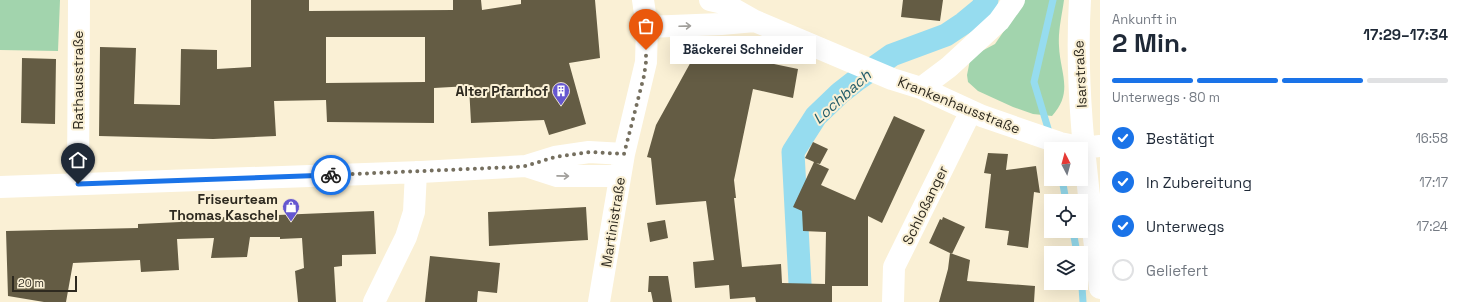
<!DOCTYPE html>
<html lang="de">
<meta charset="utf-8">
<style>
:root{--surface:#fff;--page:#f2f2f3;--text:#1f2937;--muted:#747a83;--line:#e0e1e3;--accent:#1a73e8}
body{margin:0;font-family:"Space Grotesk",sans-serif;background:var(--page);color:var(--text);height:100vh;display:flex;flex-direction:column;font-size:15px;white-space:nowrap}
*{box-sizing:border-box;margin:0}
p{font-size:13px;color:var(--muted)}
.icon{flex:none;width:22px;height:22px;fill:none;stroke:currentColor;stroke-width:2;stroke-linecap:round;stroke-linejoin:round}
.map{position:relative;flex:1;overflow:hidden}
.sheet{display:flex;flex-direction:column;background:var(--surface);width:360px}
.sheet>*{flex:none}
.needle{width:26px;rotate:354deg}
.buttons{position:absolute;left:1044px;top:142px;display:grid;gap:8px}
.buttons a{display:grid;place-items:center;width:44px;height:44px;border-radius:0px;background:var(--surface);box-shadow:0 4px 16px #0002;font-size:20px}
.scale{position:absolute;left:12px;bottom:10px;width:65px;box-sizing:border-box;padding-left:4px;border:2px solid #2e2a20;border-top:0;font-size:11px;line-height:14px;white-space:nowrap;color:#2e2a20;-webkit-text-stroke:3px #faf0d5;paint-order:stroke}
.pin{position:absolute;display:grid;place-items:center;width:34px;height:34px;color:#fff;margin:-41px -17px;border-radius:50% 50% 50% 0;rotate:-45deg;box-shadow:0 0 4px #0007}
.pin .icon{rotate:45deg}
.courier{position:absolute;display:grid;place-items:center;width:40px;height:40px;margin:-20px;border:3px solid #1a73e8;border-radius:50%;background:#fff;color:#222;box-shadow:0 1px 5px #0007}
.bubble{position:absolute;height:28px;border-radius:0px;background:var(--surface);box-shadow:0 4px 16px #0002;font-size:13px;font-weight:700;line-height:28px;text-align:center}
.head em{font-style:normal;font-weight:700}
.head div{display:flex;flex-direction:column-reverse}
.head{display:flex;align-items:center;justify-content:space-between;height:68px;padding:0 12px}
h1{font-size:26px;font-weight:700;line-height:30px}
.bar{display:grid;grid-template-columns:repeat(4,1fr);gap:6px 4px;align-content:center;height:48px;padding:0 12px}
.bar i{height:5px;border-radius:3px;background:var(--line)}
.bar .current{background:var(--accent)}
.bar p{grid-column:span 4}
ol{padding:0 12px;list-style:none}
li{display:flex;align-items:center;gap:12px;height:44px}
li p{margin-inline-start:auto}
li .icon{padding:4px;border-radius:50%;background:var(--accent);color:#fff;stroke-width:4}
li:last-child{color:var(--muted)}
li i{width:22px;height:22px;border:2px solid var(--line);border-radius:50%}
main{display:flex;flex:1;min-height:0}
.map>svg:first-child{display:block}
.green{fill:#a2d4ad}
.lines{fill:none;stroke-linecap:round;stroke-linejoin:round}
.stream{stroke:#96dcef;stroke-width:7}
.canal{stroke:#96dcef;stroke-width:23}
.building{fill:#645c44;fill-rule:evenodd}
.minor{stroke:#fff;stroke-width:22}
.oneway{stroke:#a19f9b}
.done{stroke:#756f5f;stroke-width:4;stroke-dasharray:0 7.2}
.route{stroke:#1a73e8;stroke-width:5}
.labels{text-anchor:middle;stroke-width:4;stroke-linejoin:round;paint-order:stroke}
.street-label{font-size:14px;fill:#2e2a20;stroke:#faf0d5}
.poi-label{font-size:14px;font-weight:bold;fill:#2e2a20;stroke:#faf0d5;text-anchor:end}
.water-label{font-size:15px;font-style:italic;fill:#225c69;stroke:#faf0d5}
</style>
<main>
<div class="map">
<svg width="1100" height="302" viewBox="0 0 1100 302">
<rect width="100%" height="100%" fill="#faf0d5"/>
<!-- green -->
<path class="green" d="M0 0H60L58 51 0 50Z
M1020 0H1064C1062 15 1058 30 1059 46 1060 73 1074 92 1052 116L1033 114 1013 107 978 91 968 82 967 75 970 60 978 53 995 44 1017 12Z"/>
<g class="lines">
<!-- stream -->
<path class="stream" d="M1050 135 1034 82 1053 0
M1062 179 1066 201
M1073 231 1077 253
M1081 272 1083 302"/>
<!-- canal -->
<path class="canal" d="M801 302 793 152 816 116 840 93 858 79 892 55 946 35 964 23 981 9 987 0"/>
</g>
<!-- building -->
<path class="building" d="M251 0H309V11L453 10V0H481L482 10 521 4V0H595L600 58 569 63 586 124 549 135 544 120 471 123 469 86 434 88V123L327 122 326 100 274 101 276 136 213 139 99 136 100 47 136 48 134 104 180 105 181 49 217 50V69L251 67ZM326 37H425V82L326 83Z
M903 0H943L940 21 901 17Z
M698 49 759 63 760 61 798 69 793 98 753 89 734 180 736 198H734L742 267 781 264 782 283 825 284 826 232 803 231 802 211 793 207 814 162 805 158 813 142 828 149 820 164 816 163 829 169 821 185 855 200 894 116 925 130 882 223 868 216V286H832V302H756L755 297 730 299 729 285 695 288 693 262 714 260 706 201 656 205 651 158 647 157 656 125Z
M22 58 56 59 55 124 21 123Z
M988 153 1008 154 1006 170 1036 166 1040 193 1034 192 1028 248 1007 245 1009 231 985 228 991 174 984 173Z
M586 207 588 240 489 246 488 212Z
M374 211 376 254 342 255V266L334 267 336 302H298L295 271 304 268 302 238 280 239V237H250L247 257 211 258 214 238 177 239 179 270 141 272 140 260 73 263 66 302H44L8 296 6 231 138 228V224L180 222V219Z
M943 217 965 227 952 254 929 243 940 219 942 220Z
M665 220 668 238 650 242 647 223Z
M950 253 970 260 967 281 1035 286 1034 302H939L948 269Z
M430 256 500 263 497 293 478 291 477 302H425Z
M649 276H668L672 302H653L651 292H648Z"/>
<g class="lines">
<!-- minor -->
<path class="minor" d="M710 0 723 3 755 21 892 79 921 88 982 116 1060 143 1084 148 1100 146
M1080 0C1074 96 1089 193 1100 288
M647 27 721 24 755 21
M921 88 949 67 999 21 1014 0
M526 166 557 176H620
M78 184 79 0
M0 187 421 172 526 166 555 157 589 152 624 154
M374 302 406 237 414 212 416 172
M599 302 624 154 646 62 647 27 643 0
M893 302 894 267 971 111"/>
</g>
<!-- one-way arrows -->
<defs><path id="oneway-shaft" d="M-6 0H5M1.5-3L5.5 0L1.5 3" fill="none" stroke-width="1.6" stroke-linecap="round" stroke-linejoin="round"/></defs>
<g class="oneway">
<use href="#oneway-shaft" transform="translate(685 26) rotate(-2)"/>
<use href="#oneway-shaft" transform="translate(563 176) rotate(1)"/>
</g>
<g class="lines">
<!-- done -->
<path class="done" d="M331 175 514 167 526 166 555 157 590 152 624 154 644 76 646 62V50"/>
<!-- route -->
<path class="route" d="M78 184 331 175"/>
</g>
<!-- icons -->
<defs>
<symbol id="building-pin" viewBox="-11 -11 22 30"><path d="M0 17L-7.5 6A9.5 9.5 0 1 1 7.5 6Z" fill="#6557d0" stroke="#faf0d5"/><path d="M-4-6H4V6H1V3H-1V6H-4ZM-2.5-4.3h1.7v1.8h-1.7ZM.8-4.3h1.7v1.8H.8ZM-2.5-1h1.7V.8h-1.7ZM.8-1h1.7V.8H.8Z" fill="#fff"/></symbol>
<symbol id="shop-pin" viewBox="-11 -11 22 30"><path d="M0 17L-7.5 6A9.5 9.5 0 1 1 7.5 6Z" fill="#6557d0" stroke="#faf0d5"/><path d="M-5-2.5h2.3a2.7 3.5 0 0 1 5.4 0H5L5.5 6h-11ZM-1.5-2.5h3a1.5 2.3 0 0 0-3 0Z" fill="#fff"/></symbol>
</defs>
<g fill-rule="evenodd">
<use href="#building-pin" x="551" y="81" width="20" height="27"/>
<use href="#shop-pin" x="281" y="197" width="20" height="27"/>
</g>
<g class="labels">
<!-- street labels -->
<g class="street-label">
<text transform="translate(1080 74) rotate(-93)" y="5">Isarstraße</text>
<text transform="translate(78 80) rotate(-90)" y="5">Rathausstraße</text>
<text transform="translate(959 105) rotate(22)" y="5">Krankenhausstraße</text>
<text transform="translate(925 205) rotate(-64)" y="5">Schloßanger</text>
<text transform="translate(613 222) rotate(-81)" y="5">Martinistraße</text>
</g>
<!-- poi labels -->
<g class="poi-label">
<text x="548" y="96">Alter Pfarrhof</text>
<text x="278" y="204">Friseurteam<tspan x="278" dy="16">Thomas Kaschel</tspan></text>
</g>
<!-- water labels -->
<g class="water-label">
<text transform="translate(842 97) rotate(-42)" y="5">Lochbach</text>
</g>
</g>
</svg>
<div class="buttons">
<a><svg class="needle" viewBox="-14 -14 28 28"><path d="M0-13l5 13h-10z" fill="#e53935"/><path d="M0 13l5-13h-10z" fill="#747a83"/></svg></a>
<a><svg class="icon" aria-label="locate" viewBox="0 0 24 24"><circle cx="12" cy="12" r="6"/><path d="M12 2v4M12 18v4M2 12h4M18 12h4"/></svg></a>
<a><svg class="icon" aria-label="layers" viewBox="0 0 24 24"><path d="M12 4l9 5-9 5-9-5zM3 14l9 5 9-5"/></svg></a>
</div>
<div class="scale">20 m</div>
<div class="pin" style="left:646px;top:50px;background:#ea580c"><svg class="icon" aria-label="bag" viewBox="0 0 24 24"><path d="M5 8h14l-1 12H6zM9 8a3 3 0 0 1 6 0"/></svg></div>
<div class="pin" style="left:78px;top:184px;background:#1f2937"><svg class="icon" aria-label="home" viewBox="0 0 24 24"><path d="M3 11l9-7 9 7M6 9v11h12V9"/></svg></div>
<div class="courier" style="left:331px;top:175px"><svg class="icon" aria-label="bike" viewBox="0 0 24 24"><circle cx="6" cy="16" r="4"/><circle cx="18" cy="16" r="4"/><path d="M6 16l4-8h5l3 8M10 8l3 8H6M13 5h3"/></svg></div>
<div class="bubble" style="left:670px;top:36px;width:146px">Bäckerei Schneider</div>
</div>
<section class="sheet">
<div class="head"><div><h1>2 Min.</h1><p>Ankunft in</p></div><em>17:29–17:34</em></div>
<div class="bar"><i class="current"></i><i class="current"></i><i class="current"></i><i></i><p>Unterwegs · 80 m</p></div>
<ol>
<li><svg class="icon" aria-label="check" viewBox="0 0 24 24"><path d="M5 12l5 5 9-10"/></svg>Bestätigt<p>16:58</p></li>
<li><svg class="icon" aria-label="check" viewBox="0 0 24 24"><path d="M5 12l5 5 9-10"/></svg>In Zubereitung<p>17:17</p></li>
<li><svg class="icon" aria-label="check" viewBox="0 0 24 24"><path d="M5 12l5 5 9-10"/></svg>Unterwegs<p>17:24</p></li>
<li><i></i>Geliefert</li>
</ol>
</section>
</main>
